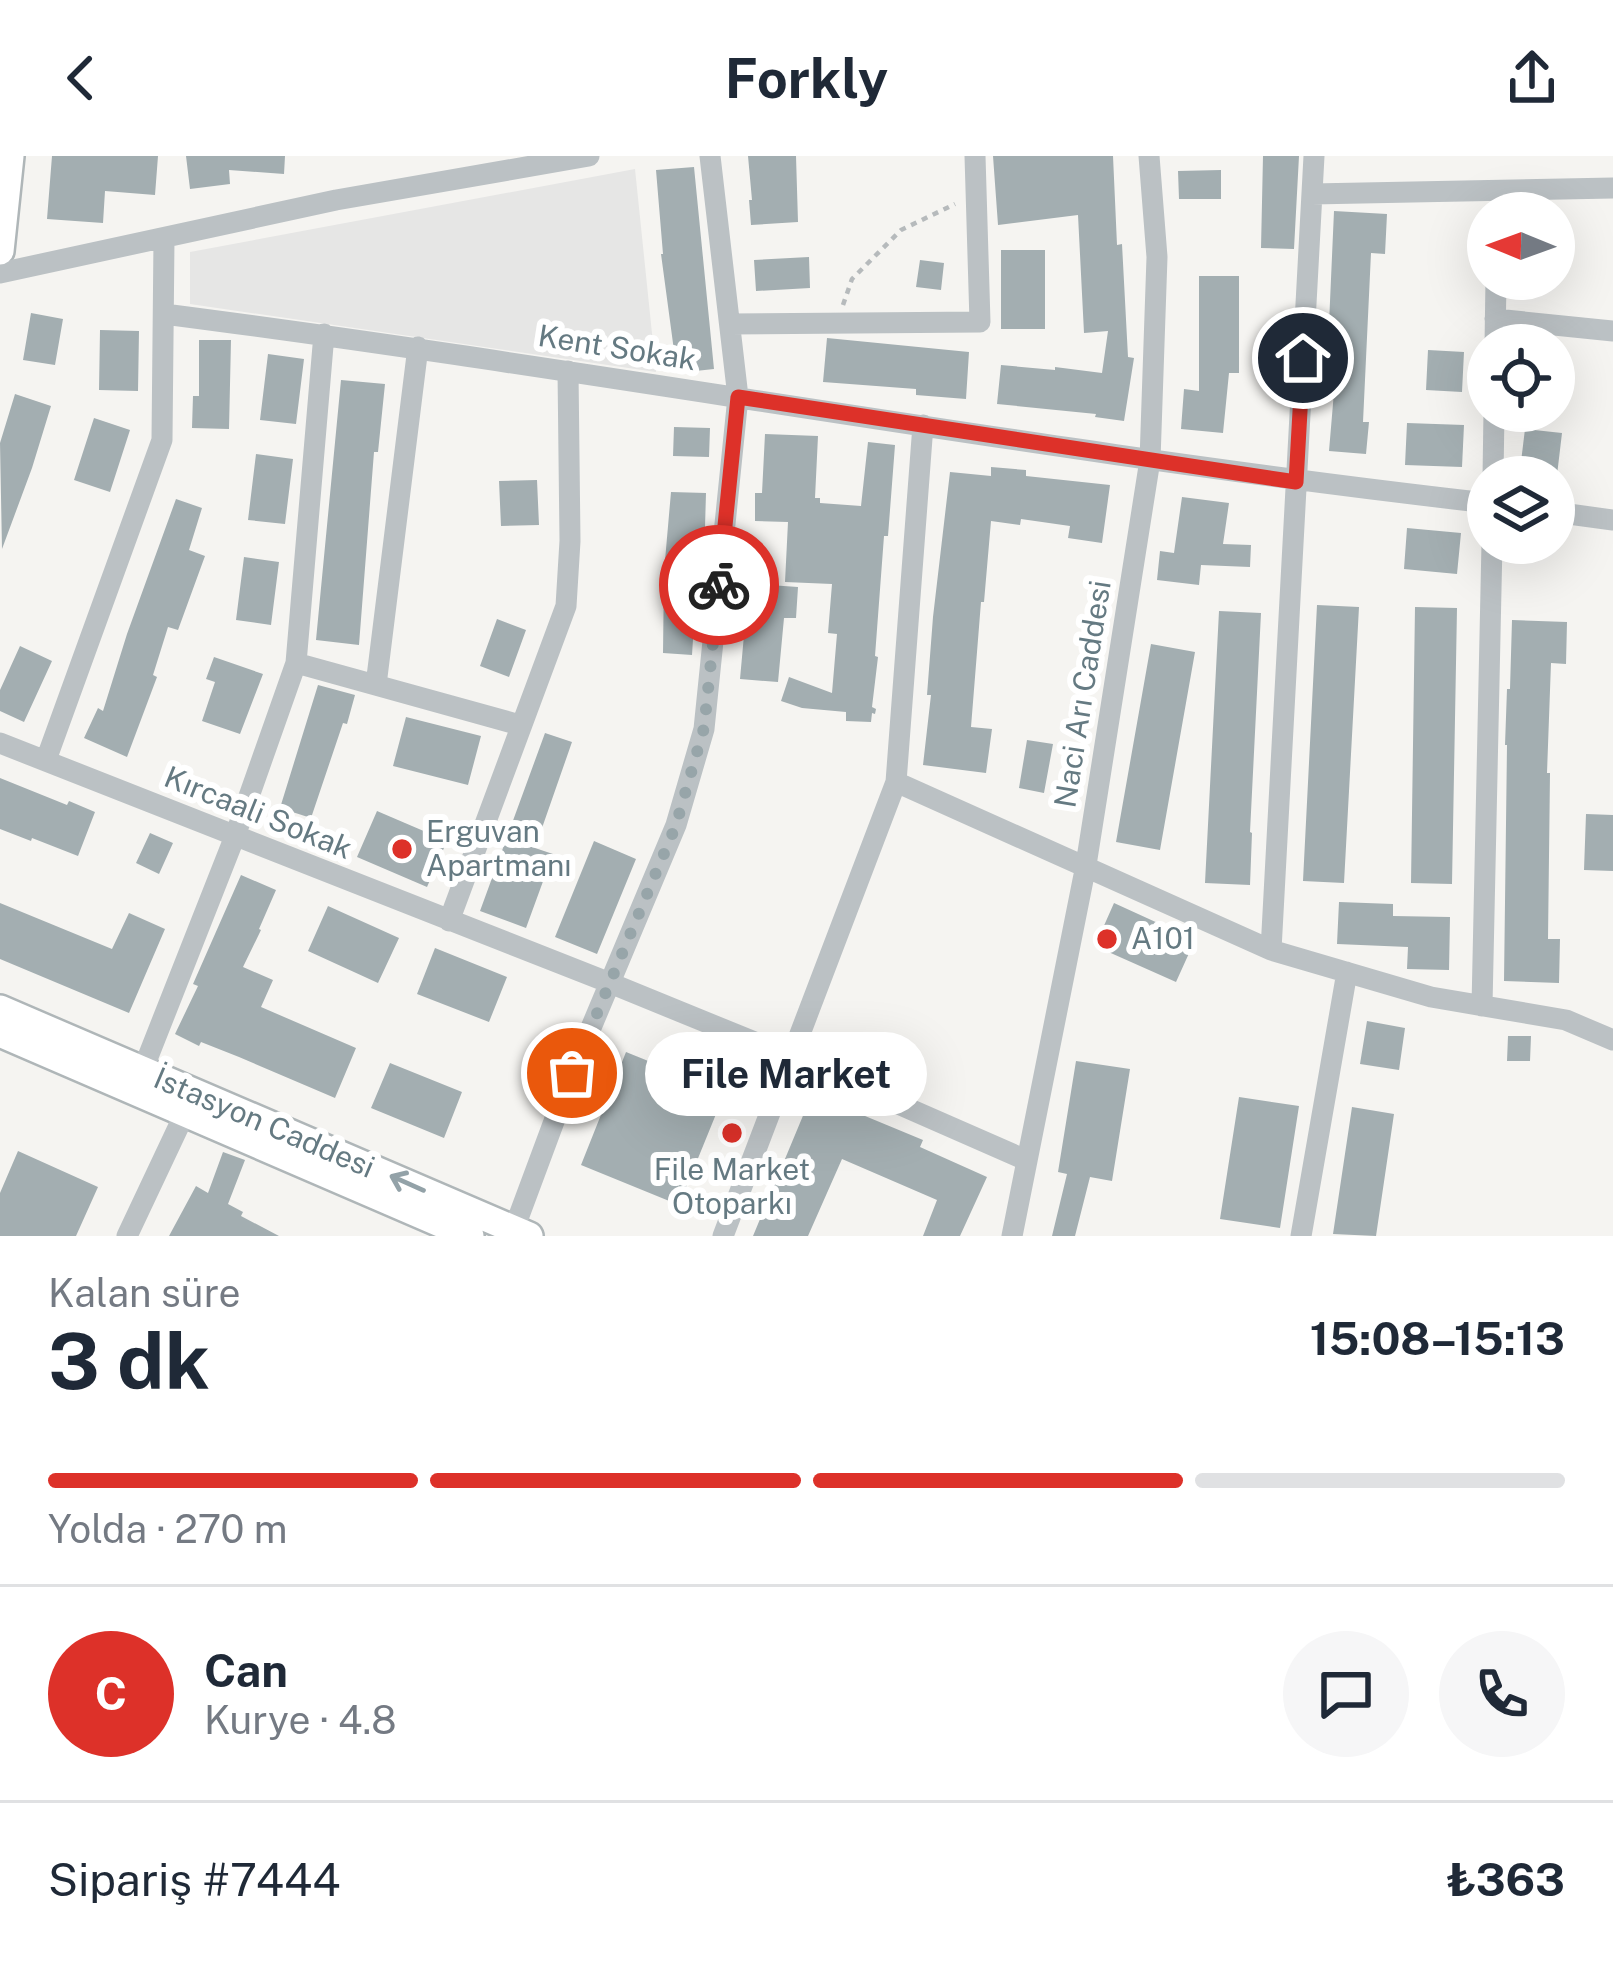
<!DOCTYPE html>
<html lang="tr">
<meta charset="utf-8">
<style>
:root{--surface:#fff;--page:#f6f6f7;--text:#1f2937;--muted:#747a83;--line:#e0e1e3;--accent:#dd3129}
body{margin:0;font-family:"Public Sans",sans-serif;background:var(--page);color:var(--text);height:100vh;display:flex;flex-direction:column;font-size:45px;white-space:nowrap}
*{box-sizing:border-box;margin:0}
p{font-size:39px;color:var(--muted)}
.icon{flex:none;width:66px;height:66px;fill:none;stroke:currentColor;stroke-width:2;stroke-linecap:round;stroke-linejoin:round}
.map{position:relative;height:1080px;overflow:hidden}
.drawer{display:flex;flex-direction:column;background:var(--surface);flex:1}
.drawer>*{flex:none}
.needle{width:78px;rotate:271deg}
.fabs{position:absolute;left:1467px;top:36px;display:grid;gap:24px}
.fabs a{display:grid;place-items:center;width:108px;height:108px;border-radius:50%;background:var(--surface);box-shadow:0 12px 48px #0002;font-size:60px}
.pin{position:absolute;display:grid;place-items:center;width:102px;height:102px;color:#fff;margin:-51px;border:6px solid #fff;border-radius:50%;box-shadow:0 3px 12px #0007}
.courier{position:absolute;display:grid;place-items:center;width:120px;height:120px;margin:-60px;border:9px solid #dd3129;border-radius:50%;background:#fff;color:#222;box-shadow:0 3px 15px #0007}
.bubble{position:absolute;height:84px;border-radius:42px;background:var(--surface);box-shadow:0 12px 48px #0002;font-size:39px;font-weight:700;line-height:84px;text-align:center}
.summary em{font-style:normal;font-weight:700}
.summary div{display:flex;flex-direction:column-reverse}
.summary{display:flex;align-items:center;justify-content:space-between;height:204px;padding:0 48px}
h1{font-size:78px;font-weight:700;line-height:90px}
.bar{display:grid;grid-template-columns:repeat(4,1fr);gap:18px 12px;align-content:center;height:144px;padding:0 48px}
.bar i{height:15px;border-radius:9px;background:var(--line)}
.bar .selected{background:var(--accent)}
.bar p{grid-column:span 4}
.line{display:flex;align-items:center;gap:30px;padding:0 48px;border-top:3px solid var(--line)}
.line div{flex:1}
.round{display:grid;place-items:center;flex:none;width:126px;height:126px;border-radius:63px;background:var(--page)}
header{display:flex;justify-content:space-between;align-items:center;height:156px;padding:0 48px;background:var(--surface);font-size:54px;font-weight:700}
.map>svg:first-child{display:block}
.built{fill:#e6e6e5}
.building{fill:#a3aeb1}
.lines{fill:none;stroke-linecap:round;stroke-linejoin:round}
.major-casing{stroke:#afb6b8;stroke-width:32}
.path{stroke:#b6babc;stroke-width:4.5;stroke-dasharray:6 6;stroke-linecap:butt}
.minor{stroke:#bbc1c4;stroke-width:21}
.major{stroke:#fff;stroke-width:27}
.oneway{stroke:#93a2a8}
.done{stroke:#97a5a9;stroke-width:12;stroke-dasharray:0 21.6}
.route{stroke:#dd3129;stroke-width:15}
.poi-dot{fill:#dd3129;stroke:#fff;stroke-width:4.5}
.labels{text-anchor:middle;stroke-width:12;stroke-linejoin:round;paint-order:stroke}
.street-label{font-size:30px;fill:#657a82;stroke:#fff}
.poi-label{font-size:30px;fill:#657a82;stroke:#fff;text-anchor:start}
</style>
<header><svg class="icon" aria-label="back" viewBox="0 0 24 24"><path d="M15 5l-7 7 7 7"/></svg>Forkly<svg class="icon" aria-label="share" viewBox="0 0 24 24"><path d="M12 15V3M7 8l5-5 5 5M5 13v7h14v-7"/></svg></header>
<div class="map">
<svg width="1613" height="1080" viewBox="0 0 1613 1080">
<rect width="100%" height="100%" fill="#f5f4f1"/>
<!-- built -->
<path class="built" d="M635 13 656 216 190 148V96Z"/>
<!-- building -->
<path class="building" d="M52 0H158L155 39 105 35 103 67 47 63Z
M186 0H285L284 18 229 14 230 28 190 33Z
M748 0H796L798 66 751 69 749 44H752Z
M993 0H1113L1117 89 1122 88 1128 201 1134 202 1124 265 1095 261 1096 258 997 248 1001 209 1055 214V211L1102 217 1108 175 1084 177 1078 59 998 69Z
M1263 0H1299L1294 93 1261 92Z
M694 11 714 213 677 217 661 98H663L656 14Z
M1221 14V43H1179L1178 15Z
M1334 55 1387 58 1385 98 1371 97 1363 266H1369L1366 298 1329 295 1334 236H1326Z
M1001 94H1045V173H1001Z
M809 101 810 132 756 135 754 104Z
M920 104 944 107 941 134 916 131Z
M1199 120H1239V217H1229L1223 277 1181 273 1184 233 1199 235Z
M31 157 63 163 55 209 23 204Z
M100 174 139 175 138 235 99 234Z
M827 182 969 196 966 243 916 239V233L823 226Z
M199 184H231L229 273 192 272 193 240H199Z
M1428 194 1464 196 1462 236 1426 234Z
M268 198 304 203 296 268 260 264Z
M341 224 385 228 378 296H374L359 489 316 484Z
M15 238 51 250 32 312 2 393 0 287Z
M94 262 130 274 110 336 74 324Z
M1407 267 1464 269 1462 311 1405 309Z
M674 271 710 272 709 301 673 300Z
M1525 273 1562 277 1557 319 1520 314Z
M765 278 818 280 815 342H820V347L861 350 868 286 895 289 888 380H884L875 500 878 501 872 551 876 553 875 558 872 557 871 566 846 565V556L802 552 781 545 789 521 832 537 837 478 828 477 832 428 785 426 788 366 755 365V337H762Z
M256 298 293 303 285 368 248 364Z
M991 311 1026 314V320L1110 329 1102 387 1068 382 1070 370 1021 363 1020 369 991 365 984 446H981L971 571 992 573 986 617 923 609 931 539H927L933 461 950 316 991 320Z
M537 324 539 369 501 370 499 325Z
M671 336 706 337 703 440 700 467H694L692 499 663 497 664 416Z
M1182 341 1229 347 1223 388 1251 389 1250 411 1201 409 1199 429 1157 424 1160 395 1174 397Z
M176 343 202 352 189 394 205 400 178 474 168 471 153 519 157 521 127 601 84 582 98 552 103 555 127 478Z
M1407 372 1461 377 1457 418 1404 413Z
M244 401 279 406 271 469 236 464Z
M754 428 798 431 796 462H784L778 526 740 523 744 479H750Z
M1317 449 1359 451 1344 727 1303 725Z
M1415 451 1457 452 1452 728 1411 727Z
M1219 455 1261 457 1250 676 1252 677 1250 729 1205 727Z
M497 463 526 474 509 521 480 510Z
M1512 464 1567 466 1566 508 1551 507 1547 617H1550L1548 783H1560L1559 827 1504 825 1507 589H1505L1507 533H1510Z
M1151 488 1195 496 1160 694 1116 686Z
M20 490 52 505 24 566 0 555V534Z
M214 501 263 518 240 578 202 565 215 526 206 523Z
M318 529 355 539 347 568 343 567 311 662 280 652Z
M406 561 481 580 468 629 393 610Z
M545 577 572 586 535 692 553 698 526 772 480 755Z
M1027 584 1053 588 1044 637 1019 632Z
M0 622 67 649 69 645 95 656 78 700 32 682 31 685 0 673Z
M377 655 447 685 427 731 357 701Z
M1586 658 1613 659V715L1584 714Z
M150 677 173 687 159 718 136 707Z
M594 685 636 703 597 798 555 781Z
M241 719 276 734 259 773 261 774 243 811 273 824 261 851 356 892 335 942 239 901 201 886 199 890 175 878 198 830 193 828Z
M1339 746 1393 748V760L1450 761 1449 814 1407 813 1408 791 1337 788Z
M0 747 112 793 129 757 165 773 129 857 0 803Z
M1114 747 1195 784 1176 826 1095 790Z
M328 750 399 782 378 827 308 795Z
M435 792 507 821 489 866 417 838Z
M1367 865 1405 872 1399 914 1360 908Z
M1508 880H1531L1530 905H1507Z
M626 896 725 936 679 1049 581 1009Z
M1076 905 1130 913 1112 1025 1090 1021 1075 1080H1052L1067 1018 1058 1016Z
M390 907 462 936 444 982 371 952Z
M812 938 923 984 920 991 987 1021 960 1080H923L937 1044 842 1003 808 1080H753Z
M1239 941 1299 950 1280 1072 1220 1063Z
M1352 951 1394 958 1376 1080 1333 1078Z
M18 995 98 1031 76 1080H0V1037Z
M223 996 245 1004 228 1048 243 1056 241 1060 279 1080H169L196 1030 208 1037Z"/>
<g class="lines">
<defs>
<path id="major" d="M0 95 10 0
M0 853 529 1080
M0 877 470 1080"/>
</defs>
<!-- major casing -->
<use href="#major" class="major-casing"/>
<!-- path -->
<path class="path" d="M843 149 852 123 901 74 955 48"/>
<!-- minor -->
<path class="minor" d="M1312 38 1613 32
M0 117 336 44 589 0
M164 158C606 215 1045 297 1488 347
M1495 163 1613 175
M730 168 980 166 975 0
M1495 189 1496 123
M1493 321 1494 255
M1554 356 1613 364
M296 507 520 569
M376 529 418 191
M0 587 610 827 791 901 1026 1004
M46 604 162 284 164 83
M896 626 1271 794 1431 841 1566 864 1613 884
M449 765 566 450 570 385 568 215
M1271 794 1314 0
M1482 850 1492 387
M142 916 235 680 296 507 324 178
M514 1073 572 917 676 669 704 573 738 241 710 0
M127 1080 185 957
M723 1080 896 626 923 269
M1012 1080 1086 709 1150 304 1157 101 1149 0
M1301 1080 1347 816"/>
<!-- major -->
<use href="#major" class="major"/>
</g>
<!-- one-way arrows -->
<defs><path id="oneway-shaft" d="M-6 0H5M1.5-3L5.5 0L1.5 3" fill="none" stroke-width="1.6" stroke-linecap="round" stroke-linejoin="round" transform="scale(3)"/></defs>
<use class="oneway" href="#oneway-shaft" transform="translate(407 1027) rotate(-156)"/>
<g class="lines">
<!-- done -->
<path class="done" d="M572 917 676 669 704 572 719 429"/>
<!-- route -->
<path class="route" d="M719 429 738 241 1296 326 1303 202"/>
</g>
<!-- markers -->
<g class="poi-dot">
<circle cx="402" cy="693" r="12"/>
<circle cx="1107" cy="783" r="12"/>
<circle cx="732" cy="977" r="12"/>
</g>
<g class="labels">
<!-- street labels -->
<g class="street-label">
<text transform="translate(617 192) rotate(9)" y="10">Kent Sokak</text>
<text transform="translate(1083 538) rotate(-81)" y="10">Naci Arı Caddesi</text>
<text transform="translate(258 657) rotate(22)" y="10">Kırcaali Sokak</text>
<text transform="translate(264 967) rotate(23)" y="10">İstasyon Caddesi</text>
</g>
<!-- poi labels -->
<g class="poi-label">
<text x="426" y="686">Erguvan<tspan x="426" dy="34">Apartmanı</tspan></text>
<text x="1131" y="793">A101</text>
<text x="732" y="1024" text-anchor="middle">File Market<tspan x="732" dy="34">Otoparkı</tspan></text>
</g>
</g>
</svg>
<div class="fabs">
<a><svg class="needle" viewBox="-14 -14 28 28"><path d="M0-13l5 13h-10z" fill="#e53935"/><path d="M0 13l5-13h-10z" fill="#747a83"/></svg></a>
<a><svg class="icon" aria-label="locate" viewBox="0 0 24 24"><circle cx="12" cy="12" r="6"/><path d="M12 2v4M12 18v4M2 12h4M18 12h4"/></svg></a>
<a><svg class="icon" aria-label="layers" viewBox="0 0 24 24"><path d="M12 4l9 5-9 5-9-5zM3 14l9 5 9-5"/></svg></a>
</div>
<div class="pin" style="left:572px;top:917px;background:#ea580c"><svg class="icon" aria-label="bag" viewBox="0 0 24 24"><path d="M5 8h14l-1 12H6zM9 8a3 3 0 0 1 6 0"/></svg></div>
<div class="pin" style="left:1303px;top:202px;background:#1f2937"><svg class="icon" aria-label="home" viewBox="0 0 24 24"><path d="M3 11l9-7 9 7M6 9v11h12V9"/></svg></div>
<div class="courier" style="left:719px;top:429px"><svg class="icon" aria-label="bike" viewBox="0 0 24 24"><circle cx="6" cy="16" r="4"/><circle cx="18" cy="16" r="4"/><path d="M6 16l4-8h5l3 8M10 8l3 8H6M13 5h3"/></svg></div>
<div class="bubble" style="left:645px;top:876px;width:282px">File Market</div>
</div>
<section class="drawer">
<div class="summary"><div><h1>3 dk</h1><p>Kalan süre</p></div><em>15:08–15:13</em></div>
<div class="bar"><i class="selected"></i><i class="selected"></i><i class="selected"></i><i></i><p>Yolda · 270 m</p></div>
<div class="line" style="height:216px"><b class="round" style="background:var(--accent);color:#fff">C</b><div><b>Can</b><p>Kurye · 4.8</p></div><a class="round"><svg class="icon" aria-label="chat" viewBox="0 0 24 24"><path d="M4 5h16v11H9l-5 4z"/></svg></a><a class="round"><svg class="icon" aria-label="phone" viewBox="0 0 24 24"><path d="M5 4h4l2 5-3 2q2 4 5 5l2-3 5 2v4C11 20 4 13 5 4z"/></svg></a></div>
<div class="line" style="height:156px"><div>Sipariş #7444</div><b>₺363</b></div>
</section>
